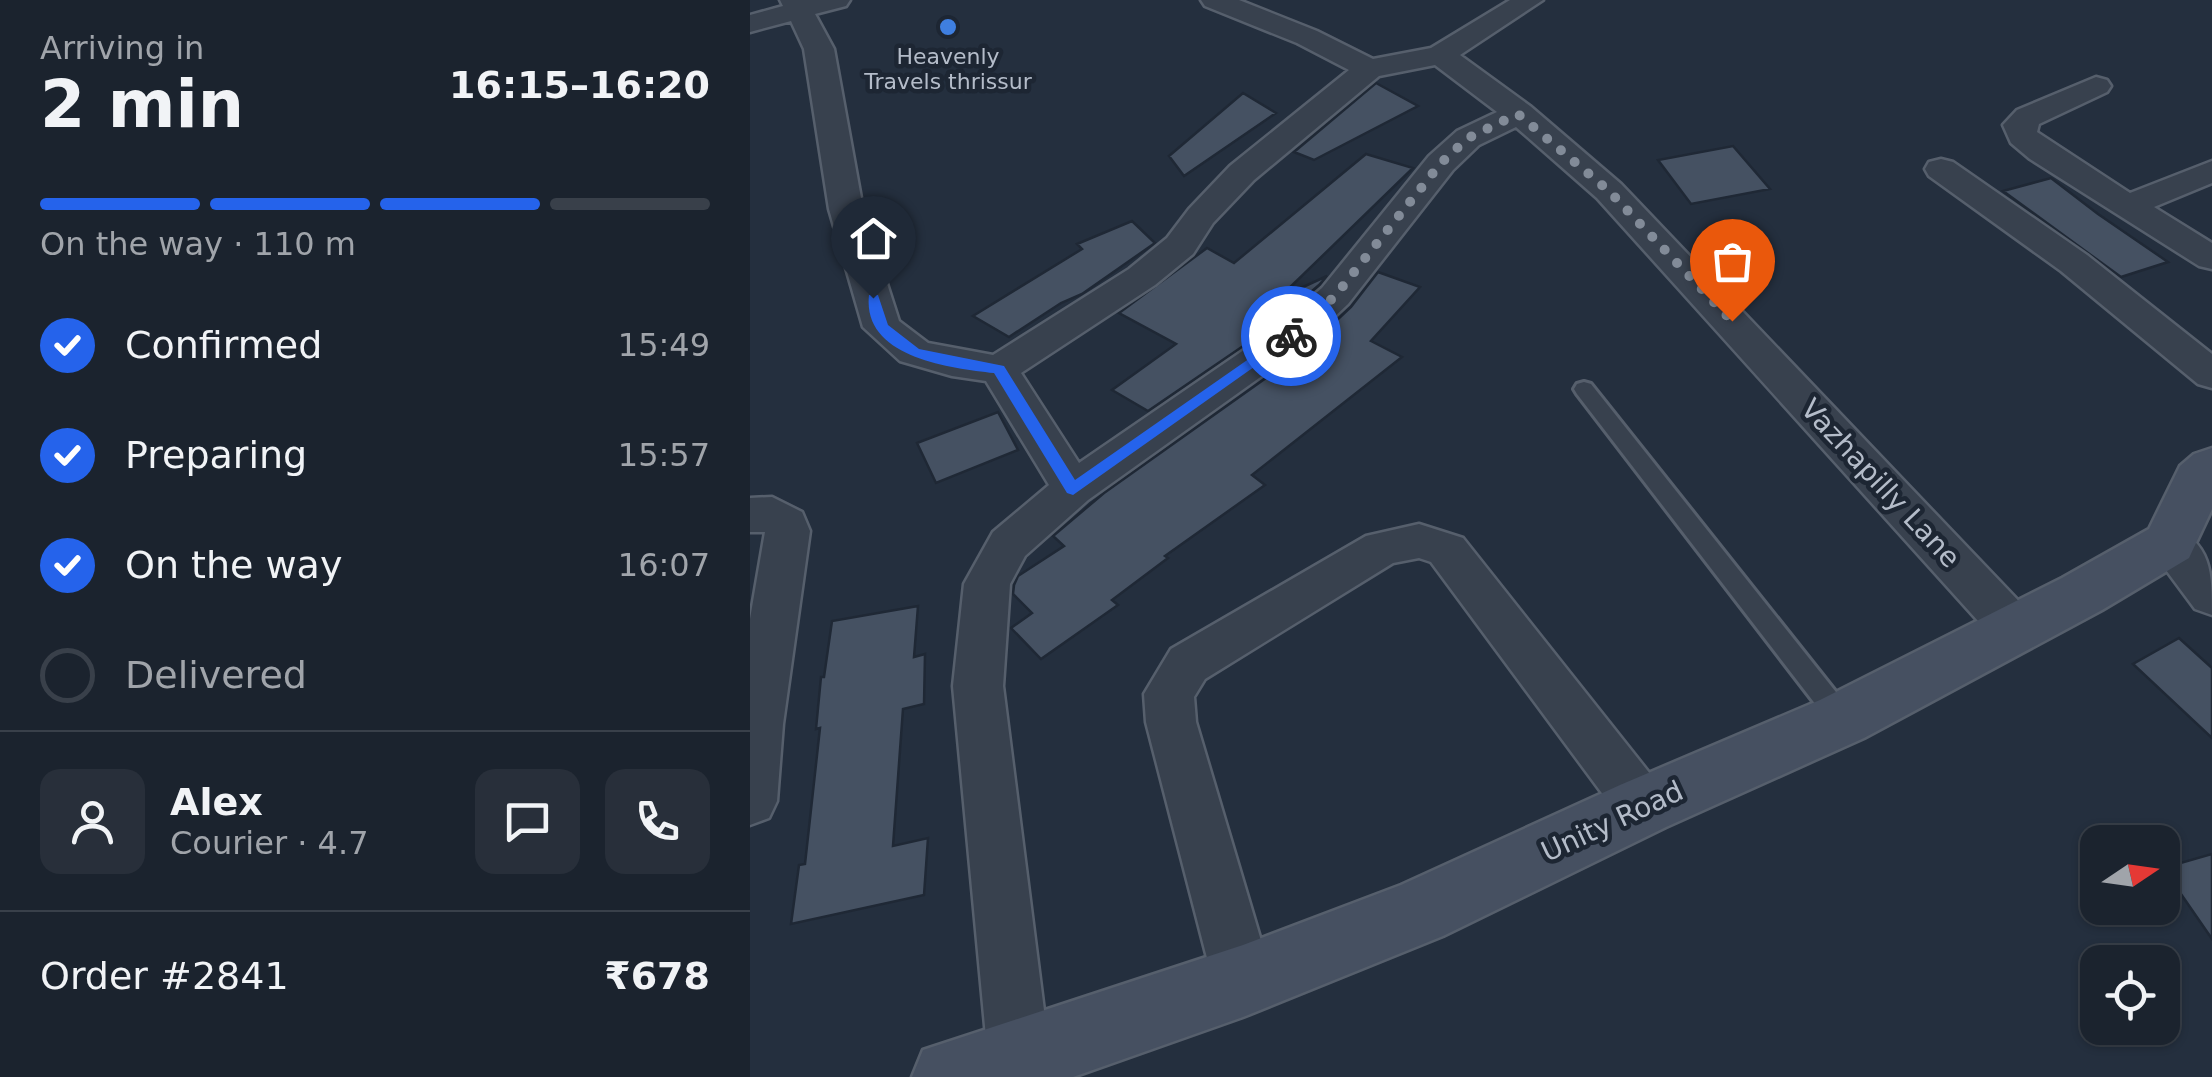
<!DOCTYPE html>
<meta charset="utf-8">
<style>
:root{--surface:#1b232e;--page:#282f3a;--text:#f1f3f6;--muted:#a0a4aa;--line:#39404a;--accent:#2563eb}
body{margin:0;font-family:"DejaVu Sans",sans-serif;background:var(--page);color:var(--text);height:100vh;display:flex;flex-direction:column;font-size:38px;white-space:nowrap}
*{box-sizing:border-box;margin:0}
p{font-size:32px;color:var(--muted)}
.icon{flex:none;width:55px;height:55px;fill:none;stroke:currentColor;stroke-width:2;stroke-linecap:round;stroke-linejoin:round}
.map{position:relative;flex:1;overflow:hidden}
.details{display:flex;flex-direction:column;background:var(--surface);width:750px}
.details>*{flex:none}
.needle{width:65px;rotate:77deg}
.tools{position:absolute;left:1330px;top:825px;display:grid;gap:20px}
.tools a{display:grid;place-items:center;width:100px;height:100px;border-radius:20px;background:var(--surface);box-shadow:0 2px 8px #0004,0 0 0 2px var(--line);font-size:50px}
.pin{position:absolute;display:grid;place-items:center;width:85px;height:85px;color:#fff;margin:-102px -42px;border-radius:50% 50% 50% 0;rotate:-45deg;box-shadow:0 0 10px #0007}
.pin .icon{rotate:45deg}
.courier{position:absolute;display:grid;place-items:center;width:100px;height:100px;margin:-50px;border:8px solid #2563eb;border-radius:50%;background:#fff;color:#222;box-shadow:0 2px 12px #0007}
.summary em{font-style:normal;font-weight:800}
.summary div{display:flex;flex-direction:column-reverse}
.summary{display:flex;align-items:center;justify-content:space-between;height:170px;padding:0 40px}
h1{font-size:65px;font-weight:800;line-height:75px}
.bar{display:grid;grid-template-columns:repeat(4,1fr);gap:15px 10px;align-content:center;height:120px;padding:0 40px}
.bar i{height:12px;border-radius:8px;background:var(--line)}
.bar .active{background:var(--accent)}
.bar p{grid-column:span 4}
.line{display:flex;align-items:center;gap:25px;padding:0 40px;border-top:2px solid var(--line)}
.line div{flex:1}
.round{display:grid;place-items:center;flex:none;width:105px;height:105px;border-radius:20px;background:var(--page)}
ol{padding:0 40px;list-style:none}
li{display:flex;align-items:center;gap:30px;height:110px}
li p{margin-inline-start:auto}
li .icon{padding:10px;border-radius:50%;background:var(--accent);color:#fff;stroke-width:4}
li:last-child{color:var(--muted)}
li i{width:55px;height:55px;border:5px solid var(--line);border-radius:50%}
main{display:flex;flex:1;min-height:0}
.map>svg:first-child{display:block}
.building{fill:#455162;stroke:#1f2835;stroke-width:2.5}
.lines{fill:none;stroke-linecap:round;stroke-linejoin:round}
.lane-casing{stroke:#565f6c;stroke-width:6}
.street-casing{stroke:#565f6c;stroke-width:5}
.secondary-casing{stroke:#565f6c;stroke-width:5}
.lane{fill:#38414e;fill-rule:evenodd}
.street{fill:#38414e;fill-rule:evenodd}
.secondary{fill:#465061;fill-rule:evenodd}
.route{fill:#2563eb}
.done{stroke:#828b98;stroke-width:10;stroke-dasharray:0 18}
.shop-dot{fill:#3f7fe0;stroke:#1d2633;stroke-width:4}
.labels{text-anchor:middle;stroke-width:9;stroke-linejoin:round;paint-order:stroke}
.far-poi-label{font-size:22px;fill:#b4bcc9;stroke:#1d2633}
.street-label{font-size:28px;fill:#b4bcc9;stroke:#1d2633}
</style>
<main>
<section class="details">
<div class="summary"><div><h1>2 min</h1><p>Arriving in</p></div><em>16:15–16:20</em></div>
<div class="bar"><i class="active"></i><i class="active"></i><i class="active"></i><i></i><p>On the way · 110 m</p></div>
<ol>
<li><svg class="icon" aria-label="check" viewBox="0 0 24 24"><path d="M5 12l5 5 9-10"/></svg>Confirmed<p>15:49</p></li>
<li><svg class="icon" aria-label="check" viewBox="0 0 24 24"><path d="M5 12l5 5 9-10"/></svg>Preparing<p>15:57</p></li>
<li><svg class="icon" aria-label="check" viewBox="0 0 24 24"><path d="M5 12l5 5 9-10"/></svg>On the way<p>16:07</p></li>
<li><i></i>Delivered</li>
</ol>
<div class="line" style="height:180px"><a class="round"><svg class="icon" aria-label="person" viewBox="0 0 24 24"><circle cx="12" cy="8" r="4"/><path d="M4 21q1-7 8-7t8 7"/></svg></a><div><b>Alex</b><p>Courier · 4.7</p></div><a class="round"><svg class="icon" aria-label="chat" viewBox="0 0 24 24"><path d="M4 5h16v11H9l-5 4z"/></svg></a><a class="round"><svg class="icon" aria-label="phone" viewBox="0 0 24 24"><path d="M5 4h4l2 5-3 2q2 4 5 5l2-3 5 2v4C11 20 4 13 5 4z"/></svg></a></div>
<div class="line" style="height:130px"><div>Order #2841</div><b>₹678</b></div>
</section>
<div class="map">
<svg width="1462" height="1077" viewBox="0 0 1462 1077">
<rect width="100%" height="100%" fill="#242f3e"/>
<!-- building -->
<path class="building" d="M626 83 668 106 564 160 544 152Z
M493 93 526 113 434 176 419 156Z
M983 146 1020 189 941 204 908 160Z
M616 154 663 168 529 298 577 276 569 285 521 327 398 411 362 390 426 344 369 313 457 248 484 263Z
M1301 178 1348 214 1418 262 1371 277 1253 191Z
M382 221 405 243 332 294 311 303 259 337 223 316 332 249 327 244Z
M628 272 670 287 621 341 652 357 502 475 515 485 415 556 418 558 362 600 368 605 291 659 261 628 282 613 263 594 264 585 268 576 314 546 303 536 354 493 554 351 601 307Z
M248 412 268 450 186 483 167 443Z
M168 606 164 657 175 654 174 704 153 709 143 846 178 838 174 895 41 924 49 865 55 864 70 728 66 729 71 677H74L82 621Z
M1429 638 1462 668V738L1383 664Z
M1462 854V939L1413 868Z"/>
<g class="lines">
<defs>
<path id="lane" d="M834 382 841 384 1101 711 1105 719 1101 727 1092 730 1083 727 827 394 824 389 827 384Z"/>
<path id="street" d="M30 0H100L96 6 65 14 84 49 113 209 149 321 178 343 243 355 379 269 417 238 439 209 480 166 599 70 547 43 455 6 451 0H489L567 31 623 59 681 48 760 0H793L710 55 780 106 871 184 1281 614 1288 628 1281 642 1264 648 1247 642 847 198 766 127 729 145 703 170 598 304 551 348 338 500 275 556 260 584 253 686 300 1058 292 1077H246L238 1058 203 686 214 584 243 532 299 485 236 381 202 376 150 361 113 327 79 209 54 49 41 21 0 32V15L33 6ZM685 65 747 112 707 131 679 156 572 288 523 330 329 463 271 373 405 285 443 254 463 223 504 180 629 76Z
M1346 77 1357 80 1361 86 1357 92 1289 124 1287 132 1380 193 1462 161V183L1404 207 1462 243V269L1449 266 1280 159 1261 143 1253 125 1267 110Z
M1191 159 1203 162 1337 255 1462 354V388L1448 384 1311 271 1179 176 1175 169 1179 162Z
M22 497 52 512 60 531 33 724 27 801 19 818 0 825V619L15 532H0V498Z
M669 524 713 538 912 789 920 806 912 823 893 831 874 823 681 562 669 558 643 563 455 679 444 697 446 722 523 981 514 1002 493 1011 472 1002 463 981 396 722 394 694 421 649 616 536Z
M1419 526C1462 541 1462 574 1462 615L1445 609 1396 543 1403 531Z"/>
<path id="secondary" d="M1462 448V509L1439 558 1352 610 1114 738 916 827 693 936 493 1017 323 1077H162L173 1050 493 945 651 885 870 785 1070 700 1312 578 1399 529 1430 466 1444 454Z"/>
</defs>
<!-- lane casing -->
<use href="#lane" class="lane-casing"/>
<!-- street casing -->
<use href="#street" class="street-casing"/>
<!-- secondary casing -->
<use href="#secondary" class="secondary-casing"/>
<!-- lane -->
<use href="#lane" class="lane"/>
<!-- street -->
<use href="#street" class="street"/>
<!-- secondary -->
<use href="#secondary" class="secondary"/>
</g>
<!-- route -->
<path class="route" d="M119 295H128L138 325 169 349 254 366 325 480 536 333 548 336 323 495 317 493 244 373C199 368 112 357 119 295Z"/>
<g class="lines">
<!-- done -->
<path class="done" d="M541 336 585 296 691 163 718 138 768 114 859 191 982 321"/>
</g>
<!-- markers -->
<circle class="shop-dot" cx="198" cy="27" r="10"/>
<g class="labels">
<!-- far-poi labels -->
<g class="far-poi-label">
<text x="198" y="64">Heavenly<tspan x="198" dy="25">Travels thrissur</tspan></text>
</g>
<!-- street labels -->
<g class="street-label">
<text transform="translate(1131 483) rotate(47)" y="10">Vazhapilly Lane</text>
<text transform="translate(862 821) rotate(-25)" y="10">Unity Road</text>
</g>
</g>
</svg>
<div class="tools">
<a><svg class="needle" viewBox="-14 -14 28 28"><path d="M0-13l5 13h-10z" fill="#e53935"/><path d="M0 13l5-13h-10z" fill="#a0a4aa"/></svg></a>
<a><svg class="icon" aria-label="locate" viewBox="0 0 24 24"><circle cx="12" cy="12" r="6"/><path d="M12 2v4M12 18v4M2 12h4M18 12h4"/></svg></a>
</div>
<div class="pin" style="left:982px;top:321px;background:#ea580c"><svg class="icon" aria-label="bag" viewBox="0 0 24 24"><path d="M5 8h14l-1 12H6zM9 8a3 3 0 0 1 6 0"/></svg></div>
<div class="pin" style="left:123px;top:298px;background:#1f2937"><svg class="icon" aria-label="home" viewBox="0 0 24 24"><path d="M3 11l9-7 9 7M6 9v11h12V9"/></svg></div>
<div class="courier" style="left:541px;top:336px"><svg class="icon" aria-label="bike" viewBox="0 0 24 24"><circle cx="6" cy="16" r="4"/><circle cx="18" cy="16" r="4"/><path d="M6 16l4-8h5l3 8M10 8l3 8H6M13 5h3"/></svg></div>
</div>
</main>
